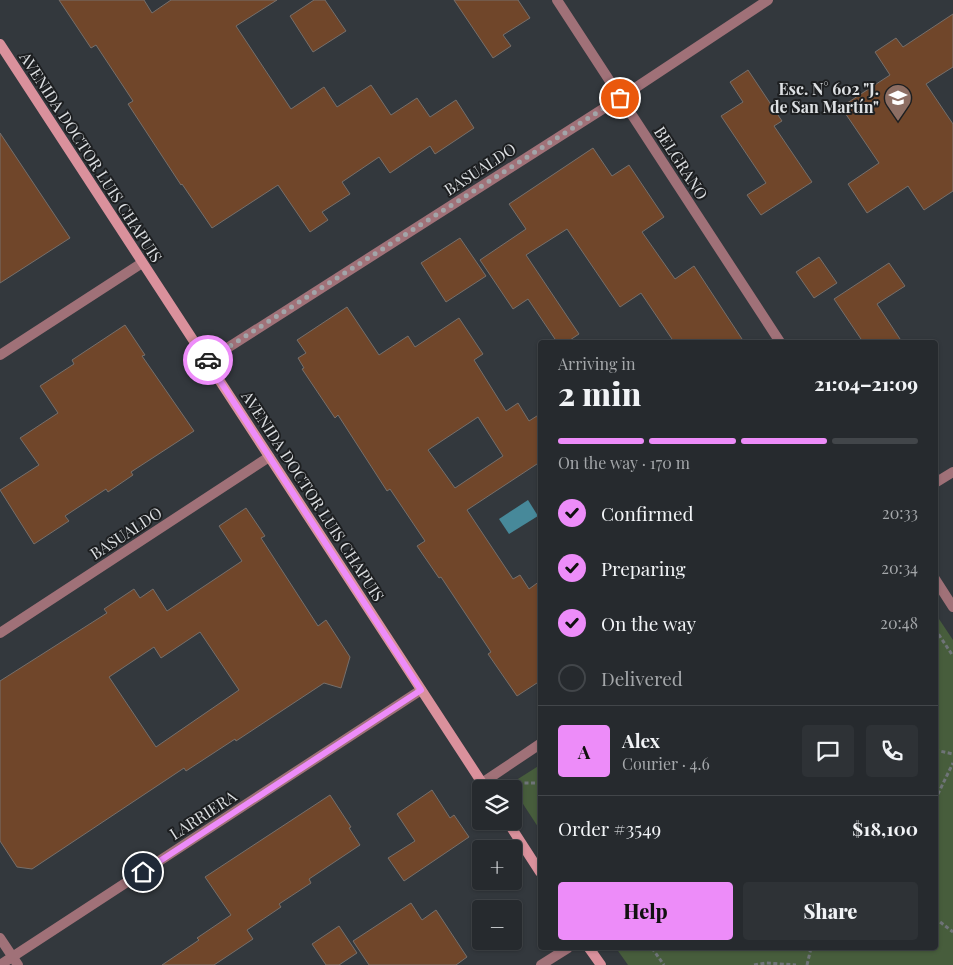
<!DOCTYPE html>
<meta charset="utf-8">
<style>
:root{--surface:#262a2e;--page:#2e3236;--text:#f1f3f6;--muted:#a4a7aa;--line:#42464a;--accent:#ed8cf9}
body{margin:0;font-family:"Playfair Display",serif;background:var(--page);color:var(--text);height:100vh;display:flex;flex-direction:column;font-size:19px;white-space:nowrap}
*{box-sizing:border-box;margin:0}
p{font-size:16px;color:var(--muted)}
.icon{flex:none;width:28px;height:28px;fill:none;stroke:currentColor;stroke-width:2;stroke-linecap:round;stroke-linejoin:round}
.map{position:relative;flex:1;overflow:hidden}
.details{position:absolute;left:538px;top:340px;width:400px;height:610px;display:flex;flex-direction:column;background:var(--surface);border-radius:5px;box-shadow:0 1px 4px #0004,0 0 0 1px var(--line)}
.details>*{flex:none}
.buttons{position:absolute;left:472px;top:780px;display:grid;gap:10px}
.buttons a{display:grid;place-items:center;width:50px;height:50px;border-radius:5px;background:var(--surface);box-shadow:0 1px 4px #0004,0 0 0 1px var(--line);font-size:25px}
.pin{position:absolute;display:grid;place-items:center;width:42px;height:42px;color:#fff;margin:-21px;border:2px solid #fff;border-radius:50%;box-shadow:0 1px 5px #0007}
.courier{position:absolute;display:grid;place-items:center;width:50px;height:50px;margin:-25px;border:4px solid #ed8cf9;border-radius:50%;background:#fff;color:#222;box-shadow:0 1px 6px #0007}
.overview em{font-style:normal;font-weight:800}
.overview div{display:flex;flex-direction:column-reverse}
.overview{display:flex;align-items:center;justify-content:space-between;height:85px;padding:0 20px}
h1{font-size:32px;font-weight:800;line-height:38px}
.bar{display:grid;grid-template-columns:repeat(4,1fr);gap:8px 5px;align-content:center;height:60px;padding:0 20px}
.bar i{height:6px;border-radius:4px;background:var(--line)}
.bar .current{background:var(--accent)}
.bar p{grid-column:span 4}
.line{display:flex;align-items:center;gap:12px;padding:0 20px;border-top:1px solid var(--line)}
.line div{flex:1}
.round{display:grid;place-items:center;flex:none;width:52px;height:52px;border-radius:5px;background:var(--page)}
ol{padding:0 20px;list-style:none}
li{display:flex;align-items:center;gap:15px;height:55px}
li p{margin-inline-start:auto}
li .icon{padding:5px;border-radius:50%;background:var(--accent);color:#111;stroke-width:4}
li:last-child{color:var(--muted)}
li i{width:28px;height:28px;border:2px solid var(--line);border-radius:50%}
.action{display:flex;gap:10px;margin-top:auto;padding:10px 20px}
.action a{flex:1;height:58px;border-radius:5px;background:var(--accent);color:#111;font-size:20px;font-weight:800;line-height:58px;text-align:center}
.action a+a{background:var(--page);color:var(--text)}
.map>svg:first-child{display:block}
.green{fill:#475d3c}
.water{fill:#47899a}
.building{fill:#70462a;stroke:#766f6b;fill-rule:evenodd}
.lines{fill:none;stroke-linecap:round;stroke-linejoin:round}
.path{stroke:#6f7478;stroke-width:3;stroke-dasharray:4 2.5;stroke-linecap:butt}
.street{stroke:#a07178;stroke-width:10}
.secondary{stroke:#da919c;stroke-width:10}
.done{stroke:#a2a5a9;stroke-width:5;stroke-dasharray:0 9}
.route{stroke:#ed8cf9;stroke-width:6}
.labels{text-anchor:middle;stroke-width:4;stroke-linejoin:round;paint-order:stroke}
.poi-label{font-size:16px;font-weight:bold;fill:#dde0e3;stroke:#1d1f21;text-anchor:end}
.street-label{font-size:16px;fill:#dde0e3;stroke:#1d1f21}
</style>
<div class="map">
<svg width="953" height="965" viewBox="0 0 953 965">
<rect width="100%" height="100%" fill="#33383d"/>
<!-- green -->
<path class="green" d="M935 613 953 640V965H628L616 948H935Z
M540 765V830L510 784Z"/>
<!-- water -->
<path class="water" d="M528 500 538 516 509 534 499 519Z"/>
<!-- building -->
<path class="building" d="M59 0H144L152 13 171 0H277L236 26 291 109 324 87 337 107 371 85 391 115 417 98 430 117 456 100 474 128 435 154 430 146 390 173 379 157 342 182 350 194 322 212 328 220 310 232 278 185 212 228 182 184 181 185 128 104 133 101 96 45 91 48Z
M314 0H325L346 31 313 52 290 16Z
M454 0H518L530 18 503 35 511 46 493 58Z
M953 14V67L926 84 953 124V191L924 210 908 186 867 213 848 184 879 163 841 107 890 75 875 52 896 38 903 47Z
M748 70 782 121 774 126 812 182 761 215 747 195 766 183 721 116 743 102 730 82Z
M0 133 70 238 0 283Z
M593 148 612 176 629 165 664 217 642 232 675 279 694 266 744 342H674L641 293 620 307 567 229 526 255 579 334 567 342H557L528 299 513 309 480 260 526 229 509 204Z
M460 238 486 276 446 302 421 263Z
M819 257 837 283 814 298 796 272Z
M889 263 905 286 877 304 902 342H863L834 299Z
M347 307 379 355 408 336 415 347 459 318 483 354 474 360 506 411 518 403 529 421 540 414V462L467 510 513 579 520 575 529 589 540 581V681L517 696 488 654 491 652 441 577 439 578 417 546 425 541 390 489 387 491 338 415 335 418 302 369 304 368 298 358 306 353 297 340ZM478 417 503 456 455 488 428 450Z
M125 325 145 355 142 356 194 431 131 472 133 475 108 492 106 489 65 516 69 521 34 544 0 490 39 465 20 438 58 413 40 386 74 364 72 360Z
M246 508 265 536 261 538 318 626 326 620 350 657 341 688 324 683 236 741 235 739 186 771 184 768 32 869 17 867 0 841V681L107 613 104 609 134 589 140 598 153 589 167 611 242 561 219 526ZM200 632 239 690 156 747 109 677 154 647 161 658Z
M432 790 450 818 454 815 469 837 404 881 388 858 415 841 397 814Z
M330 795 351 827 349 828 360 845 309 879 311 883 279 904 281 907 247 930 253 939 214 965H162L199 940 197 938 231 915 205 877Z
M411 903 422 920 436 910 467 957 456 965H369L353 941Z
M339 926 357 953 339 965H326L312 944Z"/>
<g class="lines">
<!-- path -->
<path class="path" d="M935 629 953 656
M935 750 953 754
M518 783H540
M935 800 953 763
M935 918 953 932
M652 948 664 965
M754 965 766 963 796 965
M807 965 811 948"/>
<!-- street -->
<path class="street" d="M557 0 780 342
M0 355 142 263
M207 361 620 98 768 0
M935 483 953 472
M935 579 953 607
M0 633 269 457
M482 783 540 744
M0 938 18 965
M0 965 421 690
M541 965 568 948"/>
<!-- secondary -->
<path class="secondary" d="M0 44 486 789
M507 821 540 872
M589 948 601 965"/>
</g>
<g class="lines">
<!-- done -->
<path class="done" d="M208 360 620 98"/>
<!-- route -->
<path class="route" d="M143 872 421 690 207 361 208 360"/>
</g>
<!-- icons -->
<defs>
<symbol id="school-pin" viewBox="-11 -11 22 30"><path d="M0 17L-7.5 6A9.5 9.5 0 1 1 7.5 6Z" fill="#8d6e63" stroke="#1d1f21"/><path d="M0-5L7-2L0 1L-7-2ZM-4 1L0 2.5L4 1V4Q0 6-4 4Z" fill="#fff"/></symbol>
</defs>
<g fill-rule="evenodd">
<use href="#school-pin" x="882" y="82" width="32" height="43"/>
</g>
<g class="labels">
<!-- poi labels -->
<g class="poi-label">
<text x="879" y="95">Esc. N° 602 "J.<tspan x="879" dy="18">de San Martín"</tspan></text>
</g>
<!-- street labels -->
<g class="street-label">
<text transform="translate(91 157) rotate(57)" y="6">AVENIDA DOCTOR LUIS CHAPUIS</text>
<text transform="translate(681 163) rotate(57)" y="6">BELGRANO</text>
<text transform="translate(480 169) rotate(-33)" y="6">BASUALDO</text>
<text transform="translate(313 496) rotate(57)" y="6">AVENIDA DOCTOR LUIS CHAPUIS</text>
<text transform="translate(126 533) rotate(-33)" y="6">BASUALDO</text>
<text transform="translate(203 815) rotate(-33)" y="6">LARRIERA</text>
</g>
</g>
</svg>
<div class="buttons">
<a><svg class="icon" aria-label="layers" viewBox="0 0 24 24"><path d="M12 4l9 5-9 5-9-5zM3 14l9 5 9-5"/></svg></a>
<a>+</a>
<a>−</a>
</div>
<div class="pin" style="left:620px;top:98px;background:#ea580c"><svg class="icon" aria-label="bag" viewBox="0 0 24 24"><path d="M5 8h14l-1 12H6zM9 8a3 3 0 0 1 6 0"/></svg></div>
<div class="pin" style="left:143px;top:872px;background:#1f2937"><svg class="icon" aria-label="home" viewBox="0 0 24 24"><path d="M3 11l9-7 9 7M6 9v11h12V9"/></svg></div>
<div class="courier" style="left:208px;top:360px"><svg class="icon" aria-label="car" viewBox="0 0 24 24"><path d="M5 17H2v-5l4-1 3-4h7l3 4 3 1v5h-3M9 17h6M6 11h13"/><circle cx="7" cy="17" r="2"/><circle cx="17" cy="17" r="2"/></svg></div>
<section class="details">
<div class="overview"><div><h1>2 min</h1><p>Arriving in</p></div><em>21:04–21:09</em></div>
<div class="bar"><i class="current"></i><i class="current"></i><i class="current"></i><i></i><p>On the way · 170 m</p></div>
<ol>
<li><svg class="icon" aria-label="check" viewBox="0 0 24 24"><path d="M5 12l5 5 9-10"/></svg>Confirmed<p>20:33</p></li>
<li><svg class="icon" aria-label="check" viewBox="0 0 24 24"><path d="M5 12l5 5 9-10"/></svg>Preparing<p>20:34</p></li>
<li><svg class="icon" aria-label="check" viewBox="0 0 24 24"><path d="M5 12l5 5 9-10"/></svg>On the way<p>20:48</p></li>
<li><i></i>Delivered</li>
</ol>
<div class="line" style="height:90px"><b class="round" style="background:var(--accent);color:#111">A</b><div><b>Alex</b><p>Courier · 4.6</p></div><a class="round"><svg class="icon" aria-label="chat" viewBox="0 0 24 24"><path d="M4 5h16v11H9l-5 4z"/></svg></a><a class="round"><svg class="icon" aria-label="phone" viewBox="0 0 24 24"><path d="M5 4h4l2 5-3 2q2 4 5 5l2-3 5 2v4C11 20 4 13 5 4z"/></svg></a></div>
<div class="line" style="height:65px"><div>Order #3549</div><b>$18,100</b></div>
<div class="action"><a>Help</a><a>Share</a></div>
</section>
</div>
